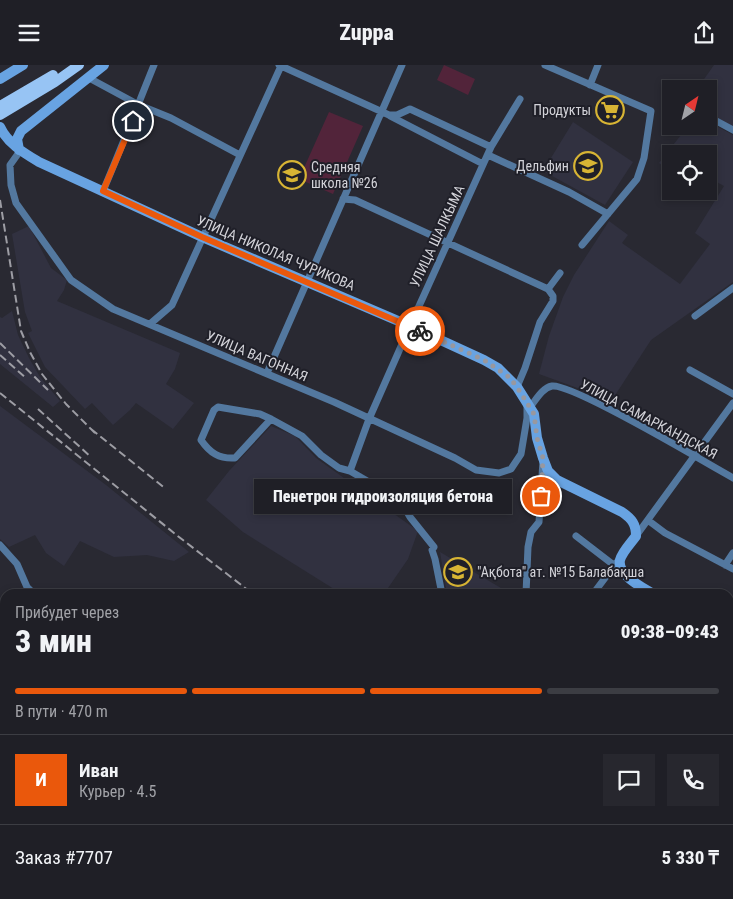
<!DOCTYPE html>
<html lang="ru">
<meta charset="utf-8">
<style>
:root{--surface:#1f1f26;--page:#27272e;--text:#f1f3f6;--muted:#a1a2a7;--line:#3c3d43;--accent:#ea580c}
body{margin:0;font-family:"Roboto Condensed",sans-serif;background:var(--page);color:var(--text);height:100vh;display:flex;flex-direction:column;font-size:19px;white-space:nowrap}
*{box-sizing:border-box;margin:0}
p{font-size:16px;color:var(--muted)}
.icon{flex:none;width:28px;height:28px;fill:none;stroke:currentColor;stroke-width:2;stroke-linecap:round;stroke-linejoin:round}
.map{position:relative;flex:1;overflow:hidden}
.drawer{position:absolute;left:0px;top:524px;width:734px;height:311px;display:flex;flex-direction:column;background:var(--surface);border-radius:15px 15px 0 0;box-shadow:0 2px 8px #0003,0 0 0 1px var(--line)}
.drawer>*{flex:none}
.needle{width:32px;rotate:35deg}
.controls{position:absolute;left:662px;top:15px;display:grid;gap:10px}
.controls a{display:grid;place-items:center;width:55px;height:55px;border-radius:0px;background:var(--surface);box-shadow:0 2px 8px #0003,0 0 0 1px var(--line);font-size:25px}
.pin{position:absolute;display:grid;place-items:center;width:42px;height:42px;color:#fff;margin:-21px;border:2px solid #fff;border-radius:50%;box-shadow:0 1px 5px #0007}
.courier{position:absolute;display:grid;place-items:center;width:50px;height:50px;margin:-25px;border:4px solid #ea580c;border-radius:50%;background:#fff;color:#222;box-shadow:0 1px 6px #0007}
.bubble{position:absolute;height:35px;border-radius:0px;background:var(--surface);box-shadow:0 2px 8px #0003,0 0 0 1px var(--line);font-size:16px;font-weight:800;line-height:35px;text-align:center}
.summary em{font-style:normal;font-weight:800}
.summary div{display:flex;flex-direction:column-reverse}
.summary{display:flex;align-items:center;justify-content:space-between;height:85px;padding:0 15px}
h1{font-size:32px;font-weight:800;line-height:38px}
.bar{display:grid;grid-template-columns:repeat(4,1fr);gap:8px 5px;align-content:center;height:60px;padding:0 15px}
.bar i{height:6px;border-radius:4px;background:var(--line)}
.bar .active{background:var(--accent)}
.bar p{grid-column:span 4}
.line{display:flex;align-items:center;gap:12px;padding:0 15px;border-top:1px solid var(--line)}
.line div{flex:1}
.round{display:grid;place-items:center;flex:none;width:52px;height:52px;border-radius:0px;background:var(--page)}
header{display:flex;justify-content:space-between;align-items:center;height:65px;padding:0 15px;background:var(--surface);font-size:22px;font-weight:800}
.map>svg:first-child{display:block}
.built{fill:#313140}
.green{fill:#52243a}
.lines{fill:none;stroke-linecap:round;stroke-linejoin:round}
.street{stroke:#53789f;stroke-width:7}
.secondary{stroke:#68a3e2;stroke-width:10}
.primary{stroke:#97c4f4;stroke-width:10}
.rail{stroke:#9d9da4;stroke-width:2;stroke-dasharray:8 4;stroke-linecap:butt}
.done{stroke:#98989f;stroke-width:5;stroke-dasharray:0 9}
.route{stroke:#ea580c;stroke-width:6}
.labels{text-anchor:middle;stroke-width:4;stroke-linejoin:round;paint-order:stroke}
.poi-label{font-size:14px;fill:#d3d3d9;stroke:#1f1f28;text-anchor:end}
.street-label{font-size:14px;fill:#d3d3d9;stroke:#1f1f28}
</style>
<header><svg class="icon" aria-label="menu" viewBox="0 0 24 24"><path d="M4 6h16M4 12h16M4 18h16"/></svg>Zuppa<svg class="icon" aria-label="share" viewBox="0 0 24 24"><path d="M12 15V3M7 8l5-5 5 5M5 13v7h14v-7"/></svg></header>
<div class="map">
<svg width="733" height="834" viewBox="0 0 733 834">
<rect width="100%" height="100%" fill="#292932"/>
<!-- built -->
<path class="built" d="M714 0H733V63L709 50V24H702V17Z
M573 57 633 97 605 140 543 106Z
M709 57 733 70V217L651 275 610 338 583 325 539 309 549 271 563 232 574 210 609 156 628 170 622 178 680 219 710 179 695 168 724 121 709 113V89H671V107L659 98 688 61H709Z
M29 161 51 203 67 215 64 225 57 236 180 288 175 304 166 319 194 338 173 364 136 338 130 345 113 360 92 338 85 344 45 302 28 268 32 266 25 247 12 169Z
M12 246 18 270 29 293 40 312 60 336 53 342 0 299V252L2 253Z
M0 341 106 420 189 487 174 496 147 490 114 492 80 476 64 501 46 488 35 470 9 482 0 474Z
M271 361 295 371 316 393 418 466 408 494 388 523 395 529H342L243 467 206 435 229 406Z
M440 487 506 526 512 529H447Z"/>
<!-- green -->
<path class="green" d="M444 0 475 14 468 30 437 15Z
M329 47 363 61 333 129 299 114Z"/>
<g class="lines">
<!-- street -->
<path class="street" d="M279 0 389 50H397L410 44 491 82
M545 0 651 46 644 93 637 114 582 180
M89 13 139 40 171 53 240 90
M590 20 598 0
M390 51 483 99
M709 52 733 65
M20 86 10 100 11 120 16 138 71 215 113 244 334 337 455 393 476 405 499 408 511 404 521 389 527 353V339
M488 90 569 127 608 149
M103 126C121 84 137 42 154 0
M343 134 355 135 548 224
M695 251 733 223
M150 259 172 240 281 1
M690 305 733 329
M267 308 402 0
M517 322 525 303 540 257 553 236V231L548 224 560 208
M530 342C536 335 542 323 552 321 571 318 709 399 733 413
M271 354 235 393C219 394 210 388 201 375L214 345 218 342 260 349 271 354 302 371 321 390 339 403 350 406 374 420 392 427 399 433 410 452 434 482 432 485 435 494 442 529
M350 406 369 354 410 261 491 82 520 34
M649 456 665 468 733 504
M576 471 615 501
M636 471 733 338
M0 480 17 499 27 522 34 529
M725 500 733 488
M526 529 528 482 531 467 539 457 543 396
M593 529 617 497
M729 636 733 630
M729 779 733 782
M304 830 310 834
M70 834 75 830
M207 834 209 830"/>
<!-- secondary -->
<path class="secondary" d="M0 14 23 0
M0 62C8 79 24 88 39 97L202 172 410 261 484 295 498 303 517 322 534 349 537 373 543 393 548 406 557 415 622 447C632 454 636 459 636 471 631 478 622 487 620 495 617 510 642 522 653 529
M19 85 17 74 21 66 104 0
M729 581 733 584
M0 815 5 819
M19 830 24 834"/>
<!-- primary -->
<path class="primary" d="M0 41 53 10
M0 50 55 17 79 0"/>
<!-- rail -->
<path class="rail" d="M0 135 21 266 30 287 42 309 66 339 96 369
M0 278 48 325
M0 290 26 313
M0 328 179 472 253 529
M38 344 91 392
M91 364 166 424
M466 830V834
M497 830 500 834
M513 830 516 834
M538 830 542 834
M573 830 580 834
M603 830 609 834
M616 830 620 834
M629 830 634 834
M728 830 733 834"/>
</g>
<g class="lines">
<!-- done -->
<path class="done" d="M420 266 484 295 509 312 517 322 534 349 537 373 543 393 541 431"/>
<!-- route -->
<path class="route" d="M133 56 103 126 202 172 420 266"/>
</g>
<!-- icons -->
<defs>
<symbol id="supermarket-ring" viewBox="-11 -11 22 22"><circle r="9.5" fill="#1f1f28" stroke="#d7b434" stroke-width="1.5"/><path d="M-6-5.5h2.5l.6 2H6L4.5 2H-2.5L-4.4-4H-6ZM-1.5 3.2a1.3 1.3 0 1 0 .1 0ZM3 3.2a1.3 1.3 0 1 0 .1 0Z" fill="#d7b434"/></symbol>
<symbol id="school-ring" viewBox="-11 -11 22 22"><circle r="9.5" fill="#1f1f28" stroke="#d7b434" stroke-width="1.5"/><path d="M0-5L7-2L0 1L-7-2ZM-4 1L0 2.5L4 1V4Q0 6-4 4Z" fill="#d7b434"/></symbol>
</defs>
<g fill-rule="evenodd">
<use href="#supermarket-ring" x="594" y="29" width="32" height="32"/>
<use href="#school-ring" x="572" y="85" width="32" height="32"/>
<use href="#school-ring" x="276" y="94" width="32" height="32"/>
<use href="#school-ring" x="442" y="491" width="32" height="32"/>
</g>
<g class="labels">
<!-- poi labels -->
<g class="poi-label">
<text x="591" y="50">Продукты</text>
<text x="569" y="106">Дельфин</text>
<text x="311" y="107" text-anchor="start">Средняя<tspan x="311" dy="16">школа №26</tspan></text>
<text x="477" y="512" text-anchor="start">"Ақбота" ат. №15 Балабақша</text>
</g>
<!-- street labels -->
<g class="street-label">
<text transform="translate(437 171) rotate(-65)" y="5">УЛИЦА ШАЛКЫМА</text>
<text transform="translate(276 188) rotate(23)" y="5">УЛИЦА НИКОЛАЯ ЧУРИКОВА</text>
<text transform="translate(257 291) rotate(23)" y="5">УЛИЦА ВАГОННАЯ</text>
<text transform="translate(649 354) rotate(28)" y="5">УЛИЦА САМАРКАНДСКАЯ</text>
</g>
</g>
</svg>
<div class="controls">
<a><svg class="needle" viewBox="-14 -14 28 28"><path d="M0-13l5 13h-10z" fill="#e53935"/><path d="M0 13l5-13h-10z" fill="#a1a2a7"/></svg></a>
<a><svg class="icon" aria-label="locate" viewBox="0 0 24 24"><circle cx="12" cy="12" r="6"/><path d="M12 2v4M12 18v4M2 12h4M18 12h4"/></svg></a>
</div>
<div class="pin" style="left:541px;top:431px;background:#ea580c"><svg class="icon" aria-label="bag" viewBox="0 0 24 24"><path d="M5 8h14l-1 12H6zM9 8a3 3 0 0 1 6 0"/></svg></div>
<div class="pin" style="left:133px;top:56px;background:#1f2937"><svg class="icon" aria-label="home" viewBox="0 0 24 24"><path d="M3 11l9-7 9 7M6 9v11h12V9"/></svg></div>
<div class="courier" style="left:420px;top:266px"><svg class="icon" aria-label="bike" viewBox="0 0 24 24"><circle cx="6" cy="16" r="4"/><circle cx="18" cy="16" r="4"/><path d="M6 16l4-8h5l3 8M10 8l3 8H6M13 5h3"/></svg></div>
<div class="bubble" style="left:254px;top:414px;width:258px">Пенетрон гидроизоляция бетона</div>
<section class="drawer">
<div class="summary"><div><h1>3 мин</h1><p>Прибудет через</p></div><em>09:38–09:43</em></div>
<div class="bar"><i class="active"></i><i class="active"></i><i class="active"></i><i></i><p>В пути · 470 m</p></div>
<div class="line" style="height:90px"><b class="round" style="background:var(--accent);color:#fff">И</b><div><b>Иван</b><p>Курьер · 4.5</p></div><a class="round"><svg class="icon" aria-label="chat" viewBox="0 0 24 24"><path d="M4 5h16v11H9l-5 4z"/></svg></a><a class="round"><svg class="icon" aria-label="phone" viewBox="0 0 24 24"><path d="M5 4h4l2 5-3 2q2 4 5 5l2-3 5 2v4C11 20 4 13 5 4z"/></svg></a></div>
<div class="line" style="height:65px"><div>Заказ #7707</div><b>5 330 ₸</b></div>
</section>
</div>
